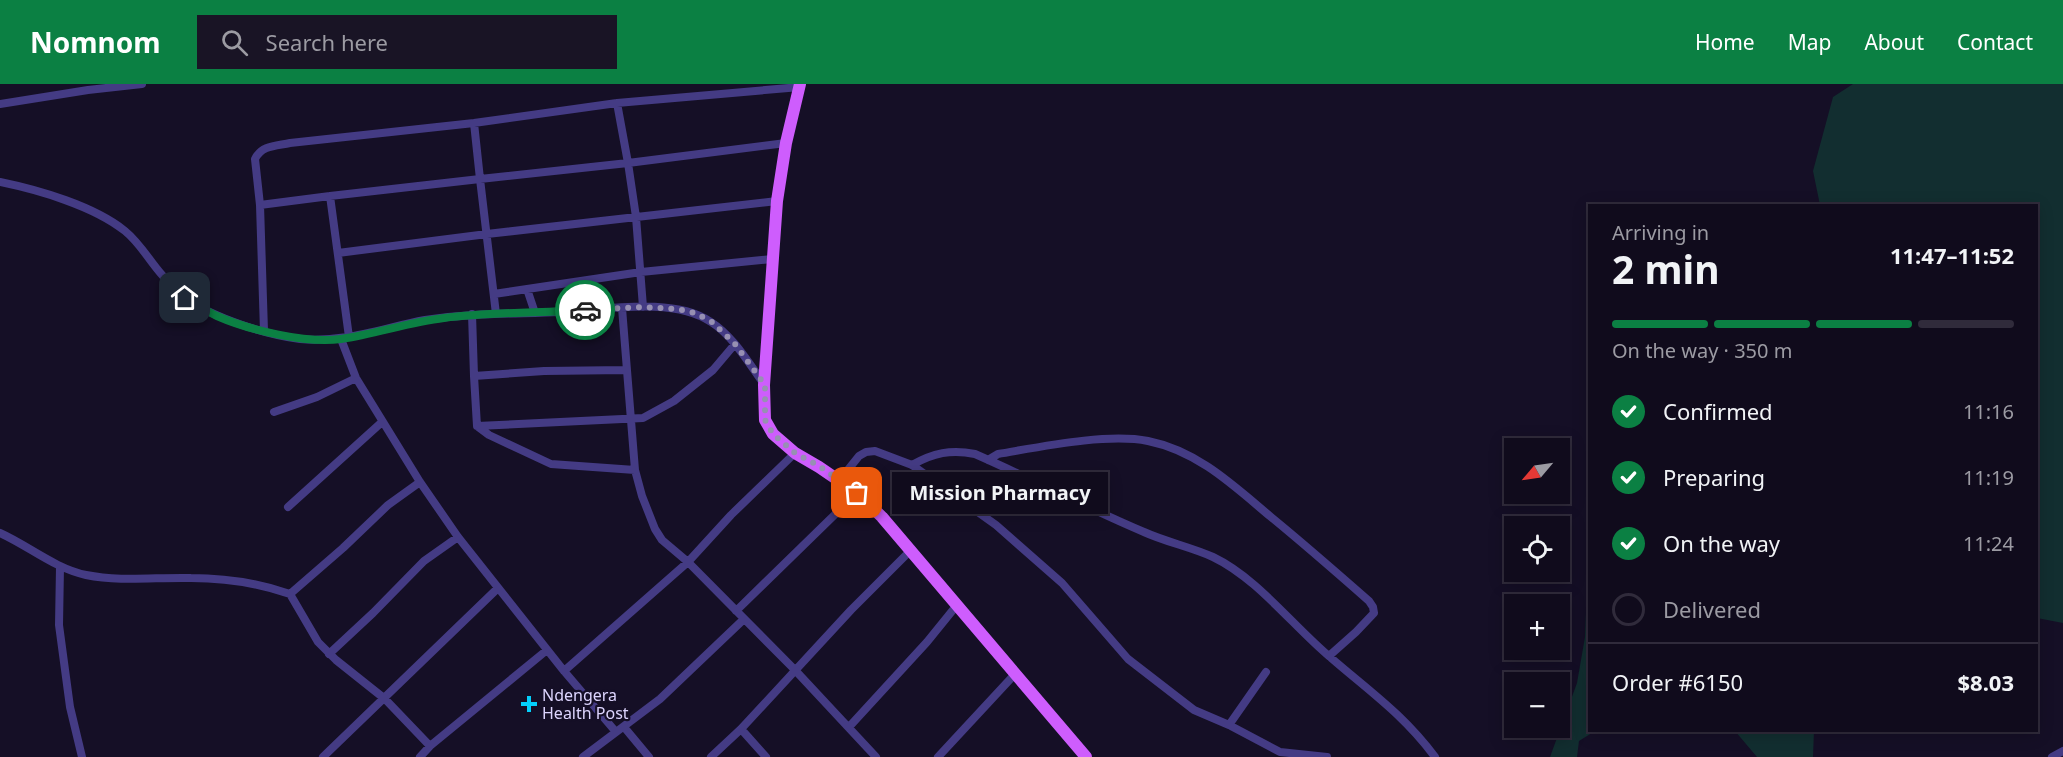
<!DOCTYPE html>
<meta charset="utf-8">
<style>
:root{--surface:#100b1c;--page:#191425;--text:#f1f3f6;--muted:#9c9ba3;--line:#302b3b;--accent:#0b8043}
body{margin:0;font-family:"Noto Sans",sans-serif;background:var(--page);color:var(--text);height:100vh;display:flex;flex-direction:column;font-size:22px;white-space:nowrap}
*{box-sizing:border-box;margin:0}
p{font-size:20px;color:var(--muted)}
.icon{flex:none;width:33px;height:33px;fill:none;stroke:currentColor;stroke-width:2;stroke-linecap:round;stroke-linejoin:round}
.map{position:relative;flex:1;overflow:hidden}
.details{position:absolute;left:1588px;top:120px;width:450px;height:528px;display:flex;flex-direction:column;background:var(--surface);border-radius:0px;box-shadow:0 3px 15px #0003,0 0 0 2px var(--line)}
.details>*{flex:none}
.needle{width:39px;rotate:241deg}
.controls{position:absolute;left:1504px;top:354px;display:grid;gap:12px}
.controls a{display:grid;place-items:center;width:66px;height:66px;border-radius:0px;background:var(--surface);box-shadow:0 3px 15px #0003,0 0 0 2px var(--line);font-size:30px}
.pin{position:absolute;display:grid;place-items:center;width:51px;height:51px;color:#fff;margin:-26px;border-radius:12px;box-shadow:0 3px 9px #0006}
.courier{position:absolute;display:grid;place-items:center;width:60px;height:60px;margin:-30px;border:4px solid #0b8043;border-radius:50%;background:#fff;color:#222;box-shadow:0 2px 8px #0007}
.bubble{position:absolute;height:42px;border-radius:0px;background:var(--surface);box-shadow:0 3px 15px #0003,0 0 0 2px var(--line);font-size:20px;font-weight:700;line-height:42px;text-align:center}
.summary em{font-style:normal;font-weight:700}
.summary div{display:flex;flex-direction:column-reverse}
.summary{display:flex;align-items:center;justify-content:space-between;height:102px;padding:0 24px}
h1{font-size:39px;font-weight:700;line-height:45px}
.bar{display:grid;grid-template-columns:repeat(4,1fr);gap:9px 6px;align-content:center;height:72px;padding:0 24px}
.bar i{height:8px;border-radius:4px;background:var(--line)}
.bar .selected{background:var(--accent)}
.bar p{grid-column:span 4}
.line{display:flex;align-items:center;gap:15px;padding:0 24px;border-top:2px solid var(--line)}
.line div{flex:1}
ol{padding:0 24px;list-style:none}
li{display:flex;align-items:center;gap:18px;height:66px}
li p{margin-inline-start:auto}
li .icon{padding:6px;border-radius:50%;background:var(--accent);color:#fff;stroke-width:4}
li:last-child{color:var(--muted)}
li i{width:33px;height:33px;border:3px solid var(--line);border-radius:50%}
header{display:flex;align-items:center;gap:36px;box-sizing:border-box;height:84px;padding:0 30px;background:var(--accent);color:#fff}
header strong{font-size:28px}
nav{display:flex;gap:33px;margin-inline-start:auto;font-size:21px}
.search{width:420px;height:54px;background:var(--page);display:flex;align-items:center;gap:15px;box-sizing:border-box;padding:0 21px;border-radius:0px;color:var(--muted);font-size:22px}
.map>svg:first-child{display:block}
.green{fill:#122e30}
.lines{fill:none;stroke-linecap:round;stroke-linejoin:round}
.street{stroke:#443b84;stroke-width:8}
.primary{stroke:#ce5dfd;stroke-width:12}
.done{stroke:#9790b2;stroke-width:6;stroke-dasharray:0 10.8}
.route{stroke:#0b8043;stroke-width:8}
.poi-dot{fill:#04cffb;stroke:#150f26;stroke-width:2}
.labels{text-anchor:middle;stroke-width:4.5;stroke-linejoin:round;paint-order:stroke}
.poi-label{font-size:16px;fill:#ddd5fe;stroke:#150f26;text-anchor:start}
</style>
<header>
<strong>Nomnom</strong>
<div class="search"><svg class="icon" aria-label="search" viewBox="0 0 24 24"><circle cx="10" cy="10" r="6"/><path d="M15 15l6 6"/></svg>Search here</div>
<nav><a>Home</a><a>Map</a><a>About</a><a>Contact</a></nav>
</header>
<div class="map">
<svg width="2063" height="673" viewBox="0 0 2063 673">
<rect width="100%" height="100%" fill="#150f26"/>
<!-- green -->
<path class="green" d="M1853 0H2063V539L2037 534V122L1820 121 1813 87 1833 13Z
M1590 527V646L1595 647 1579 657 1577 673H1550L1577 599 1585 553 1586 528Z
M1735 647H1814L1813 673H1757Z"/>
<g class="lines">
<!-- street -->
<path class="street" d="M617 19 628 79 786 59
M0 20 88 6 142 0
M0 98C39 106 94 122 125 147 141 160 150 178 163 192 170 200 178 209 186 214 213 234 267 251 300 255 345 259 382 244 425 236 470 229 515 230 560 228 604 226 673 212 711 238 733 252 748 278 764 300
M260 121 330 112
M338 169 487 150 777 117
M527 205 535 229
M494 210 641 188 772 175
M622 224 635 386 642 412 655 445 662 456 688 478 731 431 795 369
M472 230 474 292 544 287 626 286
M496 230 480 95 628 79 636 133 643 223
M264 247 260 121 255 75C262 61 276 62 290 59L474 39 617 19 800 3
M349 253 330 112 480 95 474 39
M341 255 356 294 420 398 458 453 564 587 616 648
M474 292 477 342 489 351 551 380 635 386
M274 328 317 313 356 294
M477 342 643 334 674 317 713 286 735 260
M988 376 998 370C1040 363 1106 349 1148 357 1198 367 1234 402 1271 433 1304 460 1336 488 1369 517L1373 523 1374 529 1356 548 1329 572
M912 381C933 369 951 365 975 370 1032 395 1087 424 1144 448 1166 458 1191 463 1213 473 1257 494 1293 542 1330 573 1369 607 1403 630 1435 673
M839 397 859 372 866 368 875 367 912 381 996 441 1062 499 1128 575 1194 626 1229 641 1280 668 1327 673
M288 423 382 338
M0 449C29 462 54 484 86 491 121 498 156 493 191 494 224 494 258 499 290 510L318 558 336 576 385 615 430 662
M60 483 59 541 70 623 82 673
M290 510 343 464 388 421 420 398
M736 527 857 409
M329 570 373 529 424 477 458 453
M564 587 688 478 794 585 876 673
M1229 641 1266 588
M624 643 649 673
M849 643 927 558 957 521
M741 645 766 673
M323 673 498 504
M420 673 430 662 547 566
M583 673 660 615 744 535
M711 673 741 645 851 526 910 467
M938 673 1015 590
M2052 673 2063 667"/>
<!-- primary -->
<path class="primary" d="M800 0 786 59 777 117 764 301 765 336 773 350 795 369 819 383 857 409 882 433 1086 673"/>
</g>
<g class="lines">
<!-- done -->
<path class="done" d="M585 226 643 223 677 225 695 229 712 238 735 260 765 301V336L773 350 795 369 819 382 857 409"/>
<!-- route -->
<path class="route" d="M185 214C196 220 206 227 217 232 249 246 307 260 341 255 376 250 409 238 444 234 491 228 538 229 585 226"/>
</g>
<!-- markers -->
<path class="poi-dot" d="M526 611h6v6h6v6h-6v6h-6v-6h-6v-6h6z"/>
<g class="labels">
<!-- poi labels -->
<g class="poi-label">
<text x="542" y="617">Ndengera<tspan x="542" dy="18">Health Post</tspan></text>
</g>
</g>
</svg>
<div class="controls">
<a><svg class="needle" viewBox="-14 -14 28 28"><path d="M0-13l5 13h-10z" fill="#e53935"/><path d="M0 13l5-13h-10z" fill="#9c9ba3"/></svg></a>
<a><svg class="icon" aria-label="locate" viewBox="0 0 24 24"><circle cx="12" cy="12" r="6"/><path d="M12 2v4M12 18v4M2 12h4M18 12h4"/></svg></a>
<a>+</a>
<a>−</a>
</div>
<div class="pin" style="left:857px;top:409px;background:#ea580c"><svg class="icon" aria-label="bag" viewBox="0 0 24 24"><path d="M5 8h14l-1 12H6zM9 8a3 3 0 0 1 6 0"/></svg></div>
<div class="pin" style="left:185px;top:214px;background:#1f2937"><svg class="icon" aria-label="home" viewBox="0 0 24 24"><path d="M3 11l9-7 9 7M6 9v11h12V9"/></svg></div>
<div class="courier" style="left:585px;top:226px"><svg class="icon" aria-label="car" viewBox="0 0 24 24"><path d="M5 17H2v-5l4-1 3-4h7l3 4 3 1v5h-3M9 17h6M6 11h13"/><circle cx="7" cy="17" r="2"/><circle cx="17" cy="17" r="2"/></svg></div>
<div class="bubble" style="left:892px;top:388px;width:216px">Mission Pharmacy</div>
<section class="details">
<div class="summary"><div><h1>2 min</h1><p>Arriving in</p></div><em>11:47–11:52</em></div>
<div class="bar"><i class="selected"></i><i class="selected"></i><i class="selected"></i><i></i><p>On the way · 350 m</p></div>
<ol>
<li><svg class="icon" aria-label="check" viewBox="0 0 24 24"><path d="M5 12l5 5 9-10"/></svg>Confirmed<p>11:16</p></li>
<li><svg class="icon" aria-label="check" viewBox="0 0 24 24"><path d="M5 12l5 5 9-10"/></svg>Preparing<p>11:19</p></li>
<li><svg class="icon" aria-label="check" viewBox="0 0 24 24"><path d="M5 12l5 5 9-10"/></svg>On the way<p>11:24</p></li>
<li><i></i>Delivered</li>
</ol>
<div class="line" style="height:78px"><div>Order #6150</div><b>$8.03</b></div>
</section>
</div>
